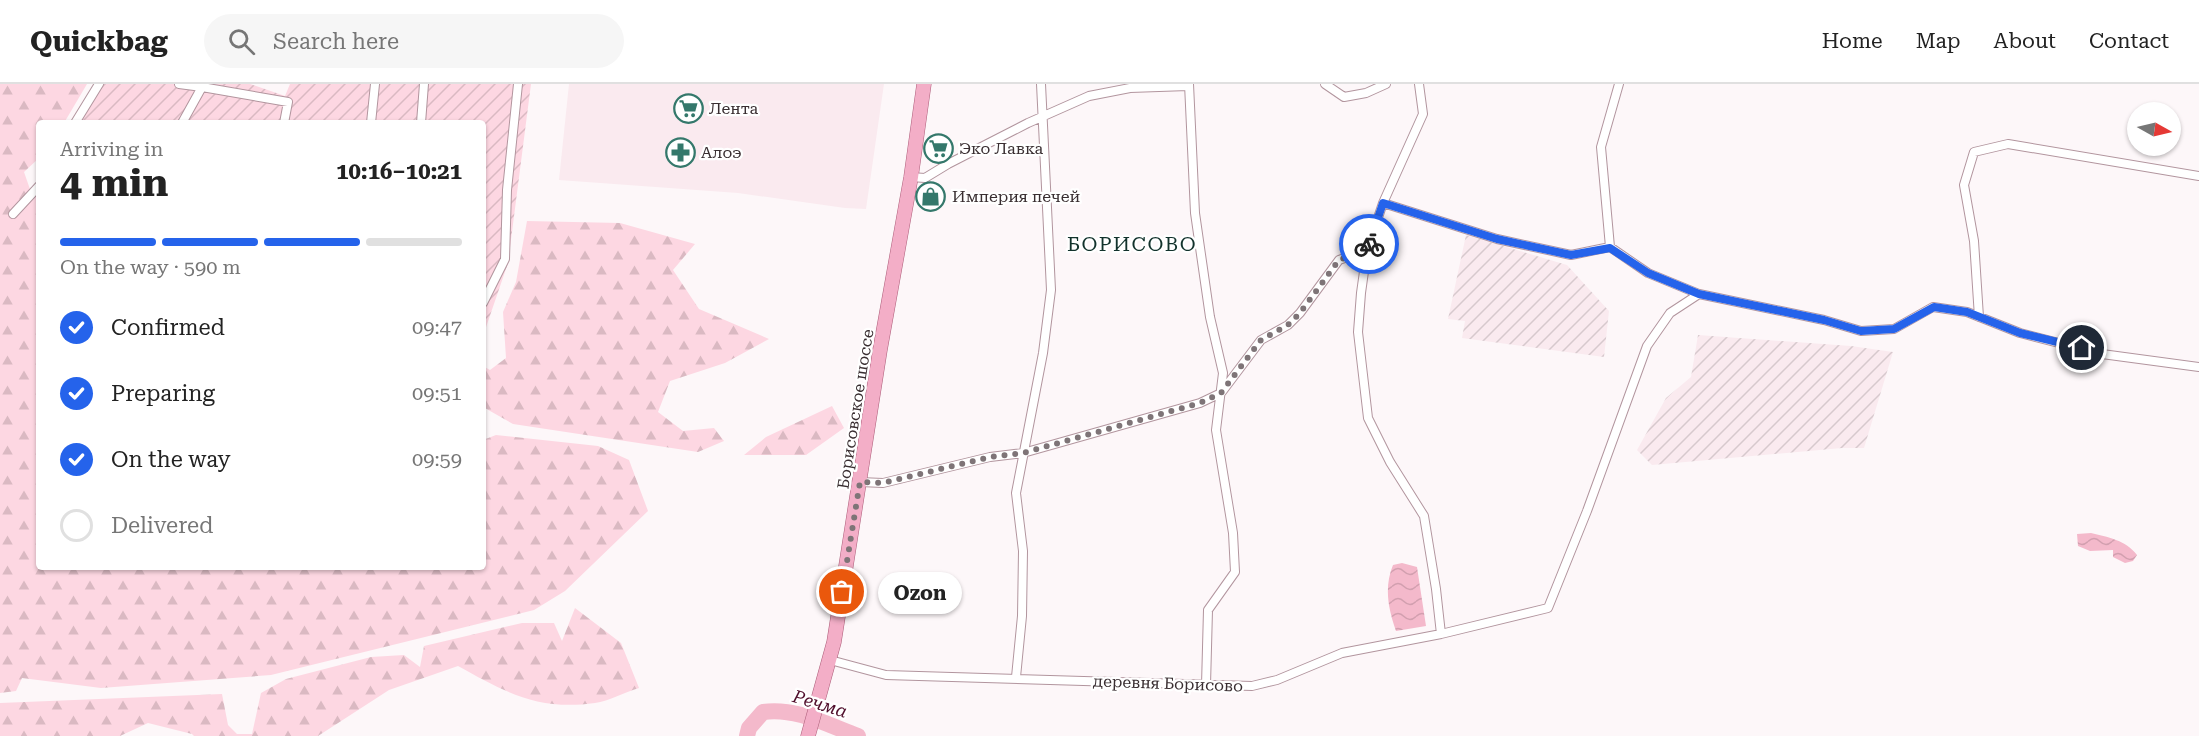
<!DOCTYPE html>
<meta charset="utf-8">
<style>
:root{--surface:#fff;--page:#f6f6f6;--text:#222;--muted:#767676;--line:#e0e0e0;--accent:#2563eb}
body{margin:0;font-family:"Roboto Serif",serif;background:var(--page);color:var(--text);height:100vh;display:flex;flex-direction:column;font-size:22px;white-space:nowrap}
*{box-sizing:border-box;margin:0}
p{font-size:20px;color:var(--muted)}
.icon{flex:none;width:33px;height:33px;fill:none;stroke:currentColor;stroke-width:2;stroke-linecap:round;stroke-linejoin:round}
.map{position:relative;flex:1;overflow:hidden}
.drawer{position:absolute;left:36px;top:36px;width:450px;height:450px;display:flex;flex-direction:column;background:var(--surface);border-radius:6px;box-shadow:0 2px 4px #0004}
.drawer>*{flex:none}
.needle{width:39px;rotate:98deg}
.fabs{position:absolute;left:2127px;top:18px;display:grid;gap:12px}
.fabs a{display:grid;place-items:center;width:54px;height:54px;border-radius:50%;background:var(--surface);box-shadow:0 2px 4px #0004;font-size:30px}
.pin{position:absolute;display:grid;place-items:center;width:51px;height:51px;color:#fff;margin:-26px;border:3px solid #fff;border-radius:50%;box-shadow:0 2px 6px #0007}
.courier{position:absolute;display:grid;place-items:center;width:60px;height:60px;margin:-30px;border:4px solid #2563eb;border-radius:50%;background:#fff;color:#222;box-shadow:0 2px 8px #0007}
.bubble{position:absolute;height:42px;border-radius:21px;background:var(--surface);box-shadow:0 2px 4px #0004;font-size:20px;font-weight:700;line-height:42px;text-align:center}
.summary em{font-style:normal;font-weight:700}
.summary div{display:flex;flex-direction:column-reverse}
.summary{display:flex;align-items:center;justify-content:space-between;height:102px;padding:0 24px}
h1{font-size:39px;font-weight:700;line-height:45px}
.bar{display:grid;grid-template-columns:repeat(4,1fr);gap:9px 6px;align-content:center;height:72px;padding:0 24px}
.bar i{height:8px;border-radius:4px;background:var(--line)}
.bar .active{background:var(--accent)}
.bar p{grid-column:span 4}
ol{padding:0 24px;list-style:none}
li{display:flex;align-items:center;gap:18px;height:66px}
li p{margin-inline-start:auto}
li .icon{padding:6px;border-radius:50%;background:var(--accent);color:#fff;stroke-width:4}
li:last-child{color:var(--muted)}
li i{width:33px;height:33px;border:3px solid var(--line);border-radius:50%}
header{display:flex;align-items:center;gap:36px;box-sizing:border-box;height:84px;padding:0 30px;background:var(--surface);border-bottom:2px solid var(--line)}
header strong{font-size:28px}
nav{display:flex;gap:33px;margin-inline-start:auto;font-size:21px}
.search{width:420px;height:54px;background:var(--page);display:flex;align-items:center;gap:15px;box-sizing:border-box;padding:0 21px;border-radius:33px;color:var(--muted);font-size:22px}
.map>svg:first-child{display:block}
.built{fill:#faeaef}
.industrial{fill:url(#industrial-furrows)}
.forest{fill:url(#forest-firs)}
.garden{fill:url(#garden-furrows)}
.water{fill:url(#water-waves)}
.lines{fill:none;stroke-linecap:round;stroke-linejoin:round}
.river{stroke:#f4b9cb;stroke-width:16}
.minor-casing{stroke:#b2959e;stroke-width:10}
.primary-casing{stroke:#ad5e7a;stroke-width:15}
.minor{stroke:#fff;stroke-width:8}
.primary{stroke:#f3aec7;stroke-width:14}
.done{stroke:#7e7477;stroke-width:6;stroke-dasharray:0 10.8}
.route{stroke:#2563eb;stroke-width:8}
.labels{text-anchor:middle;stroke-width:4.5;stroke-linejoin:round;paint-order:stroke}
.poi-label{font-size:16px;fill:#392e31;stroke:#fff;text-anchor:start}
.street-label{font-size:16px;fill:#392e31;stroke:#fff}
.water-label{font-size:18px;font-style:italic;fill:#500d2b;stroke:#fff}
.quarter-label{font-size:20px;letter-spacing:1.5px;fill:#12322c;stroke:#fff}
</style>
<header>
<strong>Quickbag</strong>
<div class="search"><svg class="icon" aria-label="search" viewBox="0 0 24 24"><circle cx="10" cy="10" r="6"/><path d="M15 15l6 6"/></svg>Search here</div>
<nav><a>Home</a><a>Map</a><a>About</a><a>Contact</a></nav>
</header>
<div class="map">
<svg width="2199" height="652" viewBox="0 0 2199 652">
<defs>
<pattern id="industrial-furrows" width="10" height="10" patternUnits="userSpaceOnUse" patternTransform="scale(1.5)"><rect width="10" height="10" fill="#faeaef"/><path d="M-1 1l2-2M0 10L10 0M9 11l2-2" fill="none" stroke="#d7c9cd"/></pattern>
<pattern id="forest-firs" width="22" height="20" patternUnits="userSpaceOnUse" patternTransform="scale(1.5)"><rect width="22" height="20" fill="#fdd7e2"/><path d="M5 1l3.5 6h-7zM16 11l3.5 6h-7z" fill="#dab9c2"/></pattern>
<pattern id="garden-furrows" width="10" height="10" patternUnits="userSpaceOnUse" patternTransform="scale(1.5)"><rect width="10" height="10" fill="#fdd7e2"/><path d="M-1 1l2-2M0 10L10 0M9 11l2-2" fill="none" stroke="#dab9c2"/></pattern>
<pattern id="water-waves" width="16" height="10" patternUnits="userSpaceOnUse" patternTransform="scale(1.5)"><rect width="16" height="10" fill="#f4b9cb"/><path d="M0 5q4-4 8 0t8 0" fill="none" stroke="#d29faf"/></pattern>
</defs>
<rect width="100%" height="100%" fill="#fdf7f9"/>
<!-- built -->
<path class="built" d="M569 0H884L866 125 845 124 738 109 559 96Z"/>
<!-- industrial -->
<path class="industrial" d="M1466 151 1567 181 1609 227 1604 273 1462 254 1465 237 1448 235Z
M1698 251 1851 262 1893 268 1864 364H1842L1652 381 1637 366 1666 314 1691 293Z"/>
<!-- forest -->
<path class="forest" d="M0 0H87L64 39H39V74L24 88 32 111 39 110V483H483V356L496 351 598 362 629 376 648 427 565 507 534 526 271 591 101 604 22 594 16 607 0 609Z
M527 137 620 139 695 160 673 186 699 225 769 255 725 279 670 297 658 328 683 347 714 344 724 357 698 368 513 340 483 323V282L490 286 506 274 503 228 516 198Z
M832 322 844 344 806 371H744L766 353Z
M575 524 621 559 639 604C625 608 609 617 595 619 538 627 505 608 458 582L389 606 318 652H194L192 650 148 639 120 652H0V619L222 610 228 641 237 650H252L261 609 286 595 371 573 404 571 420 583 424 562 522 539H554L562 557Z"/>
<!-- garden -->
<path class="garden" d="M95 0H250L285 12 290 0H531L508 179 483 252V39H72Z"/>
<!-- water -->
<path class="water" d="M2091 449C2107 453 2126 456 2137 471L2133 477 2125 479 2113 473V466L2090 467 2078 462 2077 450Z
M1402 479 1417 483 1426 542 1396 547C1388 524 1384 503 1393 481Z"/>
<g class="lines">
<!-- river -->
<path class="river" d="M747 652 749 644 763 628C795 623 828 641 858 652"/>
<defs>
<path id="minor" d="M179 0 202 3
M1189 0 1195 129 1210 233 1223 289 1216 346 1233 449 1235 488 1208 526 1206 601
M1325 0 1344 13 1366 9 1386 0
M1419 0 1423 30 1383 119 1367 166 1361 209 1358 248 1368 334 1390 378 1424 432 1436 505 1441 550
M1619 0 1601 63 1610 163 1648 189 1699 210
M75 39 99 0
M182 39 202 3 288 18 284 39
M371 39 375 0
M421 39 424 0
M911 93 925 94 948 80 1028 39 1089 12 1130 4 1188 2
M1383 119 1497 155 1571 171 1610 163
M13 130 39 102
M483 219 505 175 507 106 518 0
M1979 233 1974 157 1964 101 1974 68 2008 60 2199 92
M860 398 883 399 990 373 1023 369 1200 319 1221 309 1261 256 1288 241 1300 229 1339 176 1367 166
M830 576 886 591 1252 602 1277 596 1342 569 1441 550 1548 524 1587 427 1647 262 1670 229 1699 210 1824 236 1861 247 1894 245 1933 223 1967 228 2020 249 2102 270 2199 283
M1016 593 1022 532 1023 467 1016 409 1043 269 1051 206 1041 0"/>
<path id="primary" d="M808 652 834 558 880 266 911 93 924 0"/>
</defs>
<!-- minor casing -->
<use href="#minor" class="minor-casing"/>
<!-- primary casing -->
<use href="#primary" class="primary-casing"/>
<!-- minor -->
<use href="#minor" class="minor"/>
<!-- primary -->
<use href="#primary" class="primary"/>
</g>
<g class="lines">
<!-- done -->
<path class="done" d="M842 508 860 398 883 399 990 373 1023 369 1200 319 1221 309 1261 256 1288 241 1300 229 1339 176 1367 166 1369 160"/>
<!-- route -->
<path class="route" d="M1369 160 1383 119 1497 155 1571 171 1610 164 1648 189 1699 210 1824 236 1861 247 1894 245 1934 223 1967 228 2020 249 2082 264"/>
</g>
<!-- icons -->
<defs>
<symbol id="supermarket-ring" viewBox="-11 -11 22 22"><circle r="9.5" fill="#fff" stroke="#34786b" stroke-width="1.5"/><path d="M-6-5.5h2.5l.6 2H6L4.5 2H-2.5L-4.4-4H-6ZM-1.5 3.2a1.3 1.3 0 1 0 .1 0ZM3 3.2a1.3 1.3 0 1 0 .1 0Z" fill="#34786b"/></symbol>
<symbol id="pharmacy-ring" viewBox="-11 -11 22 22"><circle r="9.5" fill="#fff" stroke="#34786b" stroke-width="1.5"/><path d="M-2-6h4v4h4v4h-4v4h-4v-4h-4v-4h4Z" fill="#34786b"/></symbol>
<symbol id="shop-ring" viewBox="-11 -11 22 22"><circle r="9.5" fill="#fff" stroke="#34786b" stroke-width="1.5"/><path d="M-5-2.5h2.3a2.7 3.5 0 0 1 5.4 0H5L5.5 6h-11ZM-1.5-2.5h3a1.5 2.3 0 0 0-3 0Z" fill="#34786b"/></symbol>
</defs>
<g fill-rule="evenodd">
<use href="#supermarket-ring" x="672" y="8" width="33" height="33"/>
<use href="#supermarket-ring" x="922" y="48" width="33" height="33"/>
<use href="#pharmacy-ring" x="664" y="52" width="33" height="33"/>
<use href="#shop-ring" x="914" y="96" width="33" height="33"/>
</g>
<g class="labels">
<!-- poi labels -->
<g class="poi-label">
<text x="709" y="30">Лента</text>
<text x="959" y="70">Эко Лавка</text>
<text x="701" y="74">Алоэ</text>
<text x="952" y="118">Империя печей</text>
</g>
<!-- street labels -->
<g class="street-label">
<text transform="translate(855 325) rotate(-81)" y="6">Борисовское шоссе</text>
<text transform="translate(1168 599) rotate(2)" y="6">деревня Борисово</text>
</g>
<!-- water labels -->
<g class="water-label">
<text transform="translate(820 620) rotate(17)" y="6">Речма</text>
</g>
<!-- quarter labels -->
<g class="quarter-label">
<text x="1132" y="167">БОРИСОВО</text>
</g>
</g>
</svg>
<div class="fabs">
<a><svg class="needle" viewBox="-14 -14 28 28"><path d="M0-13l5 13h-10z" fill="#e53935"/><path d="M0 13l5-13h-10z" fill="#767676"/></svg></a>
</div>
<div class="pin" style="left:842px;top:508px;background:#ea580c"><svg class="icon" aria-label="bag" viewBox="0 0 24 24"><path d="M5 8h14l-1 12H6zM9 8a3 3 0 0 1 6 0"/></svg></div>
<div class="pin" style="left:2082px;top:264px;background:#1f2937"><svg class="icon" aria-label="home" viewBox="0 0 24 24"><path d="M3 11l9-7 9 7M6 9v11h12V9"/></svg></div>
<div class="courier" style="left:1369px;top:160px"><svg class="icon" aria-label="bike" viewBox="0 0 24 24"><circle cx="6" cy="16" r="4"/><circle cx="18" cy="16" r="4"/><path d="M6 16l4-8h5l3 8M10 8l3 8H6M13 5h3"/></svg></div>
<div class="bubble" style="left:878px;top:488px;width:84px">Ozon</div>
<section class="drawer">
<div class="summary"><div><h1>4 min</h1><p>Arriving in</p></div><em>10:16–10:21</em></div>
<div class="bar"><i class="active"></i><i class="active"></i><i class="active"></i><i></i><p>On the way · 590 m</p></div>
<ol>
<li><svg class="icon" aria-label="check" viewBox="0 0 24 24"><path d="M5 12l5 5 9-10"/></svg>Confirmed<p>09:47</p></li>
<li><svg class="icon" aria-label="check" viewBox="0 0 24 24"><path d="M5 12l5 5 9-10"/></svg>Preparing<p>09:51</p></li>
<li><svg class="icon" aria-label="check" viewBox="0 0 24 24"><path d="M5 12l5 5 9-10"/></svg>On the way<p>09:59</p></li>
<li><i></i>Delivered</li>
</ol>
</section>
</div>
